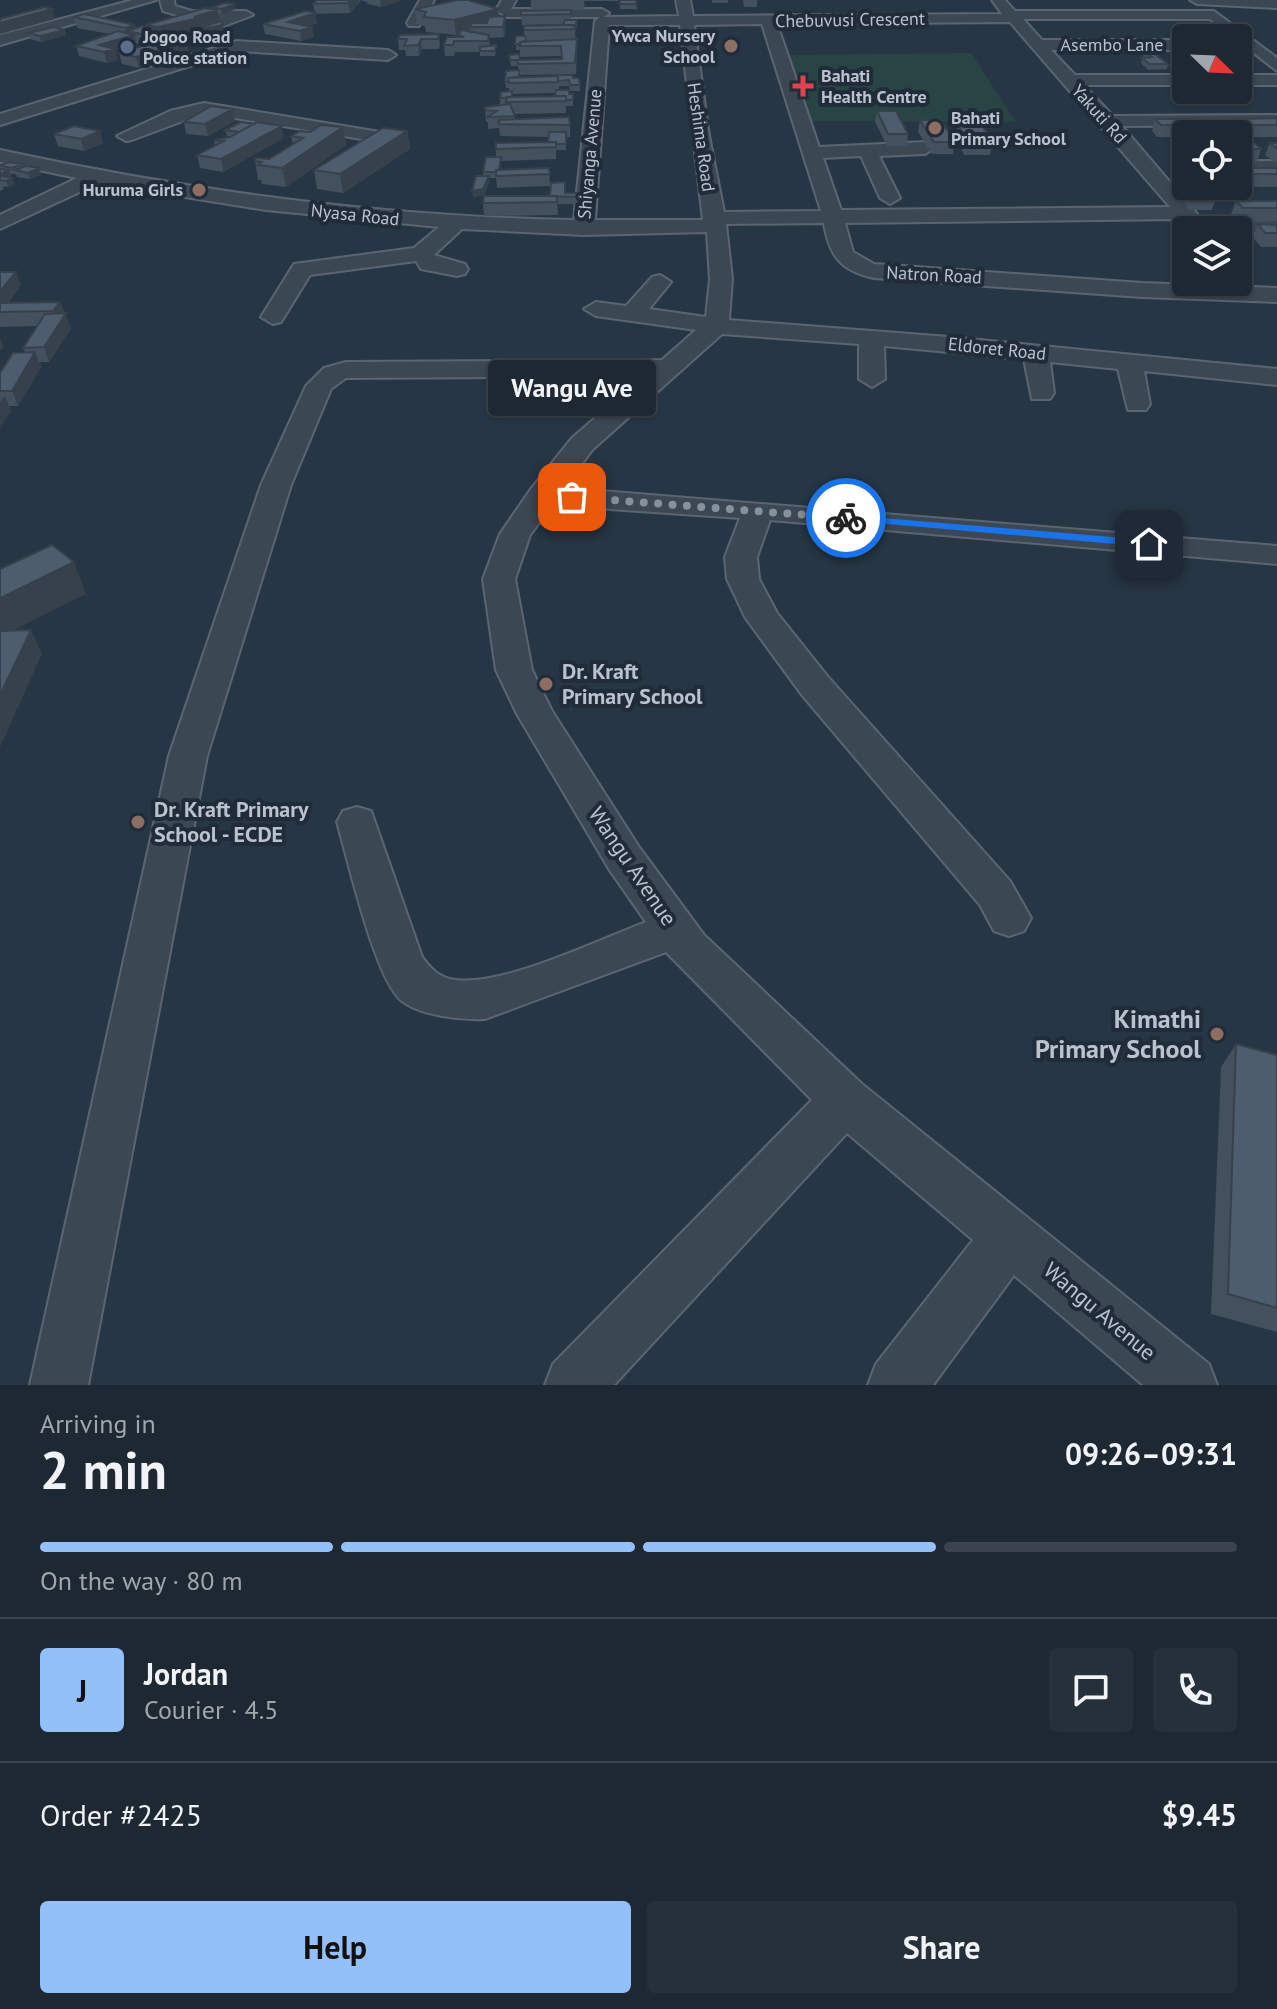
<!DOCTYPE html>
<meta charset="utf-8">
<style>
:root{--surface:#1d2833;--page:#25303b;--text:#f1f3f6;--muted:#a0a6ac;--line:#3b444e;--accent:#93c0f9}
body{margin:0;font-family:"PT Sans",sans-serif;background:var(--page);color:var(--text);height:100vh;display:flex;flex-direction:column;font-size:30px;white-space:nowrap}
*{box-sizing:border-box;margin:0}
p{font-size:26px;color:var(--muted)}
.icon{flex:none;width:44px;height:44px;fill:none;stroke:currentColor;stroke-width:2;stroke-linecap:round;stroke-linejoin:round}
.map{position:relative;height:1385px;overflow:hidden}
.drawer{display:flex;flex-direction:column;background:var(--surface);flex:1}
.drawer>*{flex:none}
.needle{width:52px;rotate:113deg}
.buttons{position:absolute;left:1172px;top:24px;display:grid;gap:16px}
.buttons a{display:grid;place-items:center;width:80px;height:80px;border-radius:8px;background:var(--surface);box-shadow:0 2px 6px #0004,0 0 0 2px var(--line);font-size:40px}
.pin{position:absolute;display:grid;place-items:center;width:68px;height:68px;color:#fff;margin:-34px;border-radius:16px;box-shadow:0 4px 12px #0006}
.courier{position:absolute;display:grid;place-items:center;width:80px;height:80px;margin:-40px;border:6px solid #1a73e8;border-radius:50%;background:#fff;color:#222;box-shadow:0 2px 10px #0007}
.bubble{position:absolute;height:56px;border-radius:8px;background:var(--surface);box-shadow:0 2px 6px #0004,0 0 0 2px var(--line);font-size:26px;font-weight:700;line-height:56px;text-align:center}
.overview em{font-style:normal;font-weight:700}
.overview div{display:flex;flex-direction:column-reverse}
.overview{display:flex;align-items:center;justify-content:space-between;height:136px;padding:0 40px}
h1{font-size:52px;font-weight:700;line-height:60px}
.bar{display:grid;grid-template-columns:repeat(4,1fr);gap:12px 8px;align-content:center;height:96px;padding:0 40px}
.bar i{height:10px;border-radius:6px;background:var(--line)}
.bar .selected{background:var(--accent)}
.bar p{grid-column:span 4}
.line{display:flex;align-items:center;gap:20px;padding:0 40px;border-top:2px solid var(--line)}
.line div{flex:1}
.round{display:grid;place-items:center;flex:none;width:84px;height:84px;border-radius:8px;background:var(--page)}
.action{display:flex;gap:16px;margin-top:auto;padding:16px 40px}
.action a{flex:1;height:92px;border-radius:8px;background:var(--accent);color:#111;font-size:32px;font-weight:700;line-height:92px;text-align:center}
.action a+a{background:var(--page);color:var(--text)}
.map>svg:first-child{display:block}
.green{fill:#294445}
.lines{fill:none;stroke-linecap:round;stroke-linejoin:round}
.minor-casing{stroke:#5b6571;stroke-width:4}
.minor{fill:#3c4754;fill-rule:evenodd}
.wall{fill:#43505e;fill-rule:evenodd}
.shaded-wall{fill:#37414c}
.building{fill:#4e5d6d;stroke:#37414c;stroke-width:2}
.route{fill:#1a73e8}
.done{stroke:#87919d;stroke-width:8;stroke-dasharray:0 14.4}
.education-dot{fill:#8d6e63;stroke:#202c39;stroke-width:3}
.service-dot{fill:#5c6f8a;stroke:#202c39;stroke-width:3}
.health-dot{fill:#e0444e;stroke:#202c39;stroke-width:3}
.labels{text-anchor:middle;stroke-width:8;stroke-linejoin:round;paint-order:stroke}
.far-street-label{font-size:18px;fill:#bac2cd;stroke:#202c39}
.far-poi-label{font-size:18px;font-weight:bold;fill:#bac2cd;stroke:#202c39;text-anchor:start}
.poi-label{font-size:22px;font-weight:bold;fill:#bac2cd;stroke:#202c39;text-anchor:start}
.street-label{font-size:22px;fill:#bac2cd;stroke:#202c39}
.near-poi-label{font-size:26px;font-weight:bold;fill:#bac2cd;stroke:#202c39;text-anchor:end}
</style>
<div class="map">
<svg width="1277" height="1385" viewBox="0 0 1277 1385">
<rect width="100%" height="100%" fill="#273644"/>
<!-- green -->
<path class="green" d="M971 53 1016 122 803 121 784 55Z"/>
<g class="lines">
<defs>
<path id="minor" d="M133 0H156L0 45V35Z
M160 0H174L175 6 192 11H246L253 15 185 41 180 40V34L221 19H191L163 11Z
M420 0H434L419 26H409L407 23Z
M502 0H516L511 9H602L609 13 604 17 679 16 676 0H690L693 16 1002 14 992 0H1005L1015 11H1214L1277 58V71L1210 19H1023L1042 40H1186V50H1051L1075 75H1186V85H1084L1113 116 1277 115V125L1122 126 1203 221H1277V233L1189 230 1180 219 845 223 853 252 874 264 1142 283 1277 288V302L1142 297 874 278C841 271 829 256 824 223L726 224 732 279 729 320 949 337 1277 369V385L1144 371 1150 404 1146 410H1128L1118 369 1050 362 1054 393 1050 399H1032L1024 359 884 346 885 379 872 387 859 379V344L722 334 592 450 564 488 1277 546V564L770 520 757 557 759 579 777 613 828 677 1010 881 1031 918 1024 931 1009 936 994 931 980 905 802 695 745 617 727 579 725 557 740 518 552 505 530 535 515 579 532 670 552 711 639 847 704 935 862 1084 1209 1364 1217 1385H1143L1014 1275 933 1385H868L876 1364 973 1240 847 1133 614 1385H545L553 1364 812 1100 666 952 485 1019C462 1020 421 1016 402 1001 375 980 348 859 337 822L343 811 357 807 371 811 422 957C431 969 439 978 456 980 504 986 598 940 646 922L609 869 517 714 496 670 483 579 500 534 531 489 572 438 644 376 346 378 331 389 291 485 207 756 88 1385H30L169 756 261 485 306 386 324 368 346 362 662 360 696 330 596 316 584 309 596 302 626 306 652 277 660 275 671 282 649 309 706 317 710 279 707 232 584 235 462 229 434 255 465 264 468 269 465 274 457 276 421 269 416 261 310 275 281 322 273 324 261 317 294 264 414 248 439 227 266 210 99 183 0 229V215L77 178 0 162V150C190 191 380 217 574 220L595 21 600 17H507L496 10ZM1010 22 1170 207 841 210 823 158 861 156 880 198 890 204 900 198 879 156 925 154 934 148 925 142 819 147 777 24ZM762 24 821 211 724 212 709 136 694 25ZM609 25H680L703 220H595Z
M1190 0H1277V8L1197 4Z
M237 41 388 50 396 55 388 60 238 51 0 125V114Z
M1238 75H1277V85H1238Z
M204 103 392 134 401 139 392 144 204 113 132 140 126 141 117 136 170 111Z
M1238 161H1277V173H1238Z"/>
</defs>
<!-- minor casing -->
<use href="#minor" class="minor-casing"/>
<!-- minor -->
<use href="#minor" class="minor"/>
</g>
<!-- wall -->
<path class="wall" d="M317 0H400V1L381 7 368 4 367 2 360 0V2L350 13 315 14 317 23 309 26 312 27 314 37 301 41 265 34 263 24 315 13 313 4Z
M531 0H618V1H584L585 10 531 11Z
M620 0H636L637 9H620Z
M712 0H728V3H712Z
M743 0H757V7H744Z
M212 7 236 9 222 14 218 13 220 20 200 26 225 35 197 40 195 30 167 36 189 52 139 68 122 64 119 53 144 45 136 43 137 45 116 51 118 60 107 63 79 56 76 46 109 34 77 28 74 17 135 25 136 28 147 27 146 25 212 9Z
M415 9H498L499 17 506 27 504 37 489 38 490 46 496 50 495 56H480V52H455L454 56H445L444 45 460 37V34L456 35 426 32 425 26 416 24Z
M571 10V20L577 25 575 32 577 49 576 74 519 75V77L579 78 580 91H570L569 86H559V90L569 94H573V106H566V113L514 114 515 119 570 125V137H566V150H556V159L501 161 500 170 549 168 550 186 497 188 496 178H489V182L484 195 473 197 483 176V172L496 157V143L548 142V137L500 136 499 128 488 129V122H486L485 107 506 104H500V98L509 91V88H506L505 82 518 70V66H511L509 55 520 60 562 59V56L520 57V50H516V36H524V26L564 24 522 25 521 11ZM555 93V96L512 97V94Z
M65 30 66 35 41 42 30 39 29 33Z
M439 34 440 45 439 49H422L419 56H406L405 50H399L398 39Z
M1144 52 1168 64 1167 69 1148 70 1141 63Z
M877 111 908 134 907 146H887L875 122Z
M1277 118V137H1243L1236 132V134H1186V137H1157L1152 131 1155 119 1238 124 1239 119Z
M920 120 955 142 953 154H932L918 132Z
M235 121 208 136 186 134 184 122Z
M958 125 993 143 990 155H964L955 137Z
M343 127 346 145 286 187 262 184 261 180H258L255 161 269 159 293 144 291 136 310 132Z
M225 130 284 138 223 172 200 168 197 155 215 145 214 140 231 136H227Z
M407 131 410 149 343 193 317 189 314 170Z
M54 134 103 143 84 151 58 146Z
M1238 143 1261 149 1257 162H1238Z
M1270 143H1277V162H1274L1265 155Z
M1183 144H1186V162L1180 156Z
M22 164 23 167 41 175 30 179 17 177 16 174H10L11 176 9 177 12 178 14 184 8 187 3 186 4 189 0 191V166Z
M1238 168H1277V187H1207L1216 197 1212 210H1190L1170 185 1174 172 1186 186H1238Z
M565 193 577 197V204H557L558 215 484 216 483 203 550 196Z
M1236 201H1277V221L1238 222 1231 214Z
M1258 224 1277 225V247H1261L1253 238Z
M0 272 21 285 8 303 60 302 71 328 49 362H39L41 367 18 406H9L11 411 0 426V373L25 352 23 348 37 326 0 327Z
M1236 1044 1277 1055V1332L1211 1314 1221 1067Z"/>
<!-- shaded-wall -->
<path class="shaded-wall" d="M351 0H359L360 2 350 13 348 3Z
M380 0H400V1L381 7Z
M235 4 236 9 222 14 221 9Z
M52 9 55 19 0 34V23Z
M498 9 499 24 470 27 471 31 456 35 454 20Z
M217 10 220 20 200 26 201 29 223 25 225 35 197 40 195 30 167 36 168 42 153 47 150 36 159 34 158 27Z
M315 13 317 23 296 30 288 22Z
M505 16 506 27 504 37 503 27Z
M135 25 137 33 127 31 129 36 134 35 137 45 116 51 118 60 107 63 104 52 99 45 127 36 125 28Z
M312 27 314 37 301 41 300 31Z
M65 30 66 35 41 42 40 36Z
M421 39 422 49 419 56 418 45Z
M186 41 189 52 139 68 136 57Z
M233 109 235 121 208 136 205 124Z
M282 126 284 138 223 172 221 159Z
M343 127 346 145 286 187 282 168Z
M100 131 103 143 84 151 81 139Z
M407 131 410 149 343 193 340 174Z
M39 168 41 175 30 179 28 173Z
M9 170 11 176 0 180V174Z
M489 176V182L484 195 473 197 472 191Z
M12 178 14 184 8 187 6 181Z
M16 272 21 285 0 312V291Z
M60 302 71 328 49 362 44 347 58 325 53 311Z
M0 337 4 347 0 351Z
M35 352 41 367 18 406 12 391Z
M5 396 11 411 0 426V402Z
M74 562 86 594 0 637V598Z
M31 630 42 654 0 747V695Z"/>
<!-- building -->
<path class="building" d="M317 0H351L348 3 313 4Z
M458 0H468L498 9 454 20 424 17 426 12 415 9Z
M620 0H636L637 4H620Z
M225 3 235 4 221 9 212 7Z
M45 7 52 9 0 23V19Z
M205 8 217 10 194 17 199 18 158 27 146 25Z
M571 10V14L521 15V11Z
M306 11 315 13 288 22 312 27 300 31 263 24Z
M84 14 135 25 125 28 74 17Z
M505 16 503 27H470L472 23H487L489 17Z
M565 20H577L575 27 574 25H563Z
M221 21 223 25 195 30V29Z
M574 25 575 29 524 30V26Z
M143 26 166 32 150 36 127 31Z
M53 27 65 30 40 36 29 33Z
M461 30 489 35 488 41H454L453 45H444L447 37H464L459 35Z
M118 31 134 35 99 45 115 49 104 52 76 46Z
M439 34 438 39H421L418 45 404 46 407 39H398L400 35Z
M160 36 186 41 136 57 119 53 152 43 143 41Z
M516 36H525L526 41 520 42V44H515Z
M577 39 575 63 518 64V60L562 59 561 46H519L520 42Z
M496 45 495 51H480V47Z
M1144 52H1152L1168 64H1149L1142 58 1152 57Z
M519 54 520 60H510L509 55Z
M519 70V77L508 78 509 82H505L506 71Z
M552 75H573V78H579L580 85H570L569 80 558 81V76H552Z
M558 76V82L509 83 508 78Z
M556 90H569V94H573V100H566V96H555Z
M512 91V97L500 98 501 92Z
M566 96V101L506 102 507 97Z
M510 104 515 116 487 117 497 111 485 110V107Z
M211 106 233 109 205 124 184 122Z
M877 111H896L908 134H888Z
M569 117 570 125 499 124V120Z
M1277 118V125H1247L1239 119Z
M1155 119H1233L1239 125H1161Z
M920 120H941L955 142H934Z
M241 122 254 124 239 132 225 130Z
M257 122 282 126 221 159 197 155 224 141 214 140 230 137Z
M321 125 343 127 282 168 258 165 262 162 255 161V158L269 159 303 138 291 136 300 131 310 132Z
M958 125H982L993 143H967Z
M74 126 100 131 81 139 54 134Z
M383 128 407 131 340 174 314 170Z
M549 132H566V144H556V142H548Z
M556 142V147L496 149V143Z
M1238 143H1254L1261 149H1238Z
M1270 143H1277V149Z
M486 157H501L499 170H496V172H483Z
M8 162 22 164 13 168 0 166Z
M26 166 39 168 28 173 15 170Z
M549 168 550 174 496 176V170Z
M1238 168H1277V174H1238Z
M0 169 9 170 0 174Z
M1174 172 1186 173V186H1206L1216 197H1194Z
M0 176 12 178 6 181 0 180Z
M476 176H489L483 189 472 191Z
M565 182V193H576L577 197 550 196 551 183Z
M484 196H557V202L483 203Z
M1236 201H1277V208H1243Z
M1258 224 1277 225V233H1265Z
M0 272H16L0 291Z
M60 302 53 311 0 312V303Z
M66 313 44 347 23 348 45 314Z
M35 352 12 391H0V373L13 353Z
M52 545 74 562 0 598V569Z
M31 630 0 695V631Z
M1236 1044 1277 1055V1308L1228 1294Z"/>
<!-- route -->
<path class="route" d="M846 515 1149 540 1155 544 1149 547 842 520Z"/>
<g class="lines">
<!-- done -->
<path class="done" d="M572 497 846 518"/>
</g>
<!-- markers -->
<g class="education-dot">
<circle cx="731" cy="46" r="8"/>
<circle cx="935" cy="128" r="8"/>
<circle cx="199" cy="190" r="8"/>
<circle cx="546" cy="684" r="8"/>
<circle cx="138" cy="822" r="8"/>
<circle cx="1217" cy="1034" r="8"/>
</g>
<circle class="service-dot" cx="127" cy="47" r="8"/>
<path class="health-dot" d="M799 74h8v8h8v8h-8v8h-8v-8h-8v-8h8z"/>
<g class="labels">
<!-- far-street labels -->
<g class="far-street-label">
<text transform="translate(850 20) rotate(-1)" y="6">Chebuvusi Crescent</text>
<text x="1112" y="51">Asembo Lane</text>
<text transform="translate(1099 114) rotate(48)" y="6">Yakuti Rd</text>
<text transform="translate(701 137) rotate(82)" y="6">Heshima Road</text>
<text transform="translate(590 154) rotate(-85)" y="6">Shiyanga Avenue</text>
<text transform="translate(355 215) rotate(6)" y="6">Nyasa Road</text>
<text transform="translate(934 275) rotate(3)" y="6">Natron Road</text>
<text transform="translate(997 349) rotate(6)" y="6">Eldoret Road</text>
</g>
<!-- far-poi labels -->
<g class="far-poi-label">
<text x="715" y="42" text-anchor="end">Ywca Nursery<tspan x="715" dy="21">School</tspan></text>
<text x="143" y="43">Jogoo Road<tspan x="143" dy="21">Police station</tspan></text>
<text x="821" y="82">Bahati<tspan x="821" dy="21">Health Centre</tspan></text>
<text x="951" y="124">Bahati<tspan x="951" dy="21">Primary School</tspan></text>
<text x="183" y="196" text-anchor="end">Huruma Girls</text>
</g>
<!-- poi labels -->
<g class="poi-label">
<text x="562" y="679">Dr. Kraft<tspan x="562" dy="25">Primary School</tspan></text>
<text x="154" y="817">Dr. Kraft Primary<tspan x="154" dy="25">School - ECDE</tspan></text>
</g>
<!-- street labels -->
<g class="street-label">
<text transform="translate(633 866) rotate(56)" y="8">Wangu Avenue</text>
<text transform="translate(1100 1311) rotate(40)" y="8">Wangu Avenue</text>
</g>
<!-- near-poi labels -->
<g class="near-poi-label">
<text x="1201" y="1028">Kimathi<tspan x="1201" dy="30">Primary School</tspan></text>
</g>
</g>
</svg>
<div class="buttons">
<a><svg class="needle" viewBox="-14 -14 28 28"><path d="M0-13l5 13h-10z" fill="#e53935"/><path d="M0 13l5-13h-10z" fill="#a0a6ac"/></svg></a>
<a><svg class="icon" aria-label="locate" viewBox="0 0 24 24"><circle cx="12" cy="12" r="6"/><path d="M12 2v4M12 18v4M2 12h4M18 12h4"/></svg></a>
<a><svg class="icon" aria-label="layers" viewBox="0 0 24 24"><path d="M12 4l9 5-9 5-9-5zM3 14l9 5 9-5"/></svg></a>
</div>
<div class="pin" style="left:572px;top:497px;background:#ea580c"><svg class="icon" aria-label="bag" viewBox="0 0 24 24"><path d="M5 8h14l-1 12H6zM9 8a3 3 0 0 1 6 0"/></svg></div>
<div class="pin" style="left:1149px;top:544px;background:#1f2937"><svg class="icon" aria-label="home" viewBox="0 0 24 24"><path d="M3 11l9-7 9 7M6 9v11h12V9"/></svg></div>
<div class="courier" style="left:846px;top:518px"><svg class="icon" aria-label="bike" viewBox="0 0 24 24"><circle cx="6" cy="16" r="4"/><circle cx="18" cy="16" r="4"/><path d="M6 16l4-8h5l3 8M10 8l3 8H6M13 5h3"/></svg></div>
<div class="bubble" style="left:488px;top:360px;width:168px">Wangu Ave</div>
</div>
<section class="drawer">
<div class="overview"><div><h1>2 min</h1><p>Arriving in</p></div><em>09:26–09:31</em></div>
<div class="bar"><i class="selected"></i><i class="selected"></i><i class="selected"></i><i></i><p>On the way · 80 m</p></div>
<div class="line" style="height:144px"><b class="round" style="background:var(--accent);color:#111">J</b><div><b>Jordan</b><p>Courier · 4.5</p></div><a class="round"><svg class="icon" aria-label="chat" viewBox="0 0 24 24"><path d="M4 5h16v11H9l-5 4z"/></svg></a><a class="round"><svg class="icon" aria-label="phone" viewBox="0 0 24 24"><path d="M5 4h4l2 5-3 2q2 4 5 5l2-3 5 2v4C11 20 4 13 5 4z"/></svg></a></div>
<div class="line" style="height:104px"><div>Order #2425</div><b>$9.45</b></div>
<div class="action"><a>Help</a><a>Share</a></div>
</section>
